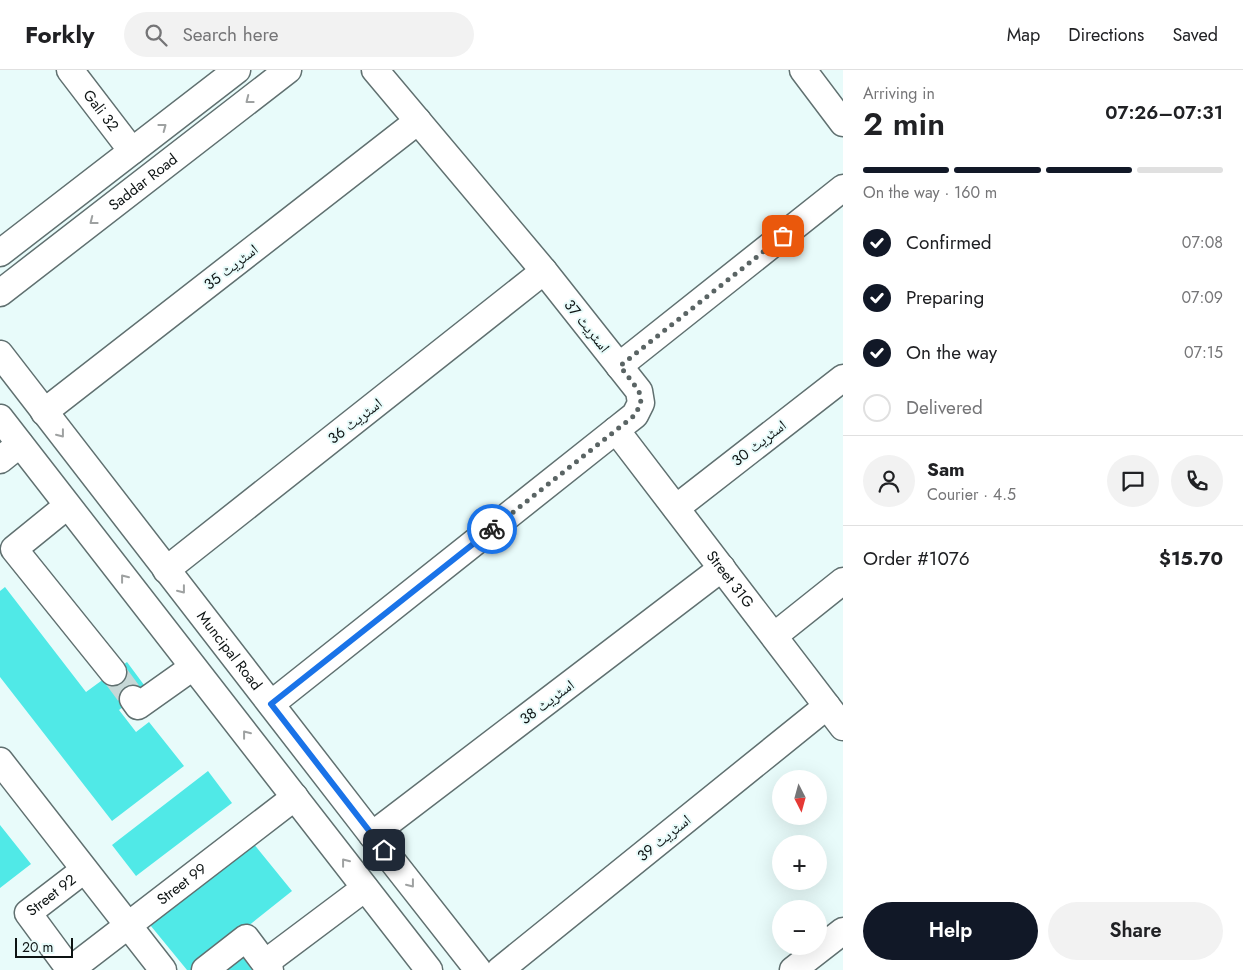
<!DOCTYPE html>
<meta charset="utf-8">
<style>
:root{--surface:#fff;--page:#f2f2f2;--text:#202124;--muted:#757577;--line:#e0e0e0;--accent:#111827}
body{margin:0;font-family:Jost,"Noto Naskh Arabic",sans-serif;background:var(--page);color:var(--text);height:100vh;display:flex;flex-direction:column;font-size:19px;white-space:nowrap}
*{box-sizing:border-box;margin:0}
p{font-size:16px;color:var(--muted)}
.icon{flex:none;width:28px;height:28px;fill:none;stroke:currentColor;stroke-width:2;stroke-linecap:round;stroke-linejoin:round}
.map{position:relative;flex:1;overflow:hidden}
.details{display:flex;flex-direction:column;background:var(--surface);width:400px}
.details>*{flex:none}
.needle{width:32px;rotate:174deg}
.tools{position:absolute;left:772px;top:700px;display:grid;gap:10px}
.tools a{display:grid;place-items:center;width:55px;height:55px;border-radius:50%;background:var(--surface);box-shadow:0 5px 20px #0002;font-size:25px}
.scale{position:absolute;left:15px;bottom:12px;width:58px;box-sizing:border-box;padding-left:5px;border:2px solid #0d1313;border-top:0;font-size:14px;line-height:18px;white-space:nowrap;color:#0d1313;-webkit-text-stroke:4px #e8fbfa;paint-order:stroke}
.pin{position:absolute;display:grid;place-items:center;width:42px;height:42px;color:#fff;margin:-21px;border-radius:10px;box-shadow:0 2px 8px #0006}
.courier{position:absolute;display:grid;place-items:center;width:50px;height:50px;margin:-25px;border:4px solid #1a73e8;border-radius:50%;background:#fff;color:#222;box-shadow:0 1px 6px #0007}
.overview em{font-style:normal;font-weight:600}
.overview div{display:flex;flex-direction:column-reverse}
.overview{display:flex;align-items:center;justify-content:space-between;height:85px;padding:0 20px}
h1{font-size:32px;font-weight:600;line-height:38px}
.bar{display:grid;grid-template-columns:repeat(4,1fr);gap:8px 5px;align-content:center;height:60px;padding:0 20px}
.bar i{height:6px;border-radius:4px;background:var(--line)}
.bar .current{background:var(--accent)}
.bar p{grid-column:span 4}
.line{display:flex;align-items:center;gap:12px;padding:0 20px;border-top:1px solid var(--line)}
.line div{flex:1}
.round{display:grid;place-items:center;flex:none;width:52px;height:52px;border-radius:26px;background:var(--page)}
ol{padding:0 20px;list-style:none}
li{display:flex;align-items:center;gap:15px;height:55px}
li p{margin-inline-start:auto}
li .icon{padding:5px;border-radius:50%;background:var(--accent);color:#fff;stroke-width:4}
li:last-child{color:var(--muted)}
li i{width:28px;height:28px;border:2px solid var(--line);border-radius:50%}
.primary-button{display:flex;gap:10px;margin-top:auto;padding:10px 20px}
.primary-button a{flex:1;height:58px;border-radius:30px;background:var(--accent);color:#fff;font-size:20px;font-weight:600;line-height:58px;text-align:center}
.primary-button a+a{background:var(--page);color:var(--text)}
header{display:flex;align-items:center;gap:30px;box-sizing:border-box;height:70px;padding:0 25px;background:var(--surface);border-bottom:1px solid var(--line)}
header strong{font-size:24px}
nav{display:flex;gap:28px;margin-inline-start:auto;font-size:18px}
.search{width:350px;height:45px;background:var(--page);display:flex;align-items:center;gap:12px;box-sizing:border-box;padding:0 18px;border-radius:28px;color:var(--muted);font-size:19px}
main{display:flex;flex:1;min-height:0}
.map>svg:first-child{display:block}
.building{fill:#50e9e7}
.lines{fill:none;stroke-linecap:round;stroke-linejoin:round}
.minor-tunnel{stroke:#c7d8d7;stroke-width:26;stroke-dasharray:26 13;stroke-linecap:butt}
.minor-casing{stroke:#607070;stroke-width:29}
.minor{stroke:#fff;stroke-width:26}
.oneway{stroke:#9ea1a1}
.done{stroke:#5a6464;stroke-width:5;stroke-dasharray:0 9}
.route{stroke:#1a73e8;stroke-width:6}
.labels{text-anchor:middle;stroke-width:4;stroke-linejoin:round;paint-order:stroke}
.street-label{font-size:15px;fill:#0d1313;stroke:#e8fbfa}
</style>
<header>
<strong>Forkly</strong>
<div class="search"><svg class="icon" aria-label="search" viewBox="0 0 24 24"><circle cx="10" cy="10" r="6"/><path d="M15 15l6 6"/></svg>Search here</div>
<nav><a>Map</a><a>Directions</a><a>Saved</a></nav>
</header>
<main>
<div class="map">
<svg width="843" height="900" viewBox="0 0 843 900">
<rect width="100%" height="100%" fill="#e8fbfa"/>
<!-- building -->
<path class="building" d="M5 517 86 622 127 592 147 619 119 640 136 662 149 652 184 696 112 751 0 607V521Z
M208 701 232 733 136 806 112 775Z
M0 755 31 794 0 818Z
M249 768 292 821 193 900H187L146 850Z
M238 880 252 900H212Z"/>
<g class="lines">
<!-- minor-tunnel -->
<path class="minor-tunnel" d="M113 602 133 629"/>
<defs>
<g id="minor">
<path id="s1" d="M70 0 132 81"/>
<path d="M803 0 843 53"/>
<path d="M0 183 237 0"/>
<path id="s2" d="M0 223 288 0"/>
<path id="s3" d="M0 284 372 765 478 900"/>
<path d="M619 296 843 118"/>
<path d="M44 342 418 51"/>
<path d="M0 348 429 900"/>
<path id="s4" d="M616 360 843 657"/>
<path d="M0 390 20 374"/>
<path d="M67 436 14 479 113 602"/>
<path d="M676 438 843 308"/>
<path d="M166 500 544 201"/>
<path d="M774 566 843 511"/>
<path d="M133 629 138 636 193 597"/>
<path d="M271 634 616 360 635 345 641 333 639 321 544 201 375 0"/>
<path d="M0 691 163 900"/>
<path d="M372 765 722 498"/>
<path d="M265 893 365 818"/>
<path id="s5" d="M70 900 295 727"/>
<path id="s6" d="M70 900 28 843 84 800"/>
<path d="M205 900 246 868 270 900"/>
<path d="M500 900 827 636"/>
<path d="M793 900 843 861"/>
</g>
</defs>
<!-- minor casing -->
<use href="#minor" class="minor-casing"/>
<!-- minor -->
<use href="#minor" class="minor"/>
</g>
<!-- one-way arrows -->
<defs><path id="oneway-chevron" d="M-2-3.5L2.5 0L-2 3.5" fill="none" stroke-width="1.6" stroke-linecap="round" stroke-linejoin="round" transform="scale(1.25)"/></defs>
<g class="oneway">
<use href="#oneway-chevron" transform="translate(249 30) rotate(142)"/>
<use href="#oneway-chevron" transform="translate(163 57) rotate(-37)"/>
<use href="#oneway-chevron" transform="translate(93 151) rotate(142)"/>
<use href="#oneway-chevron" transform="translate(61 364) rotate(52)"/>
<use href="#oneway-chevron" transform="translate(124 508) rotate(-128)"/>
<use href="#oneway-chevron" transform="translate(182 520) rotate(52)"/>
<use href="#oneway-chevron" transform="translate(246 664) rotate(-128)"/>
<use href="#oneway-chevron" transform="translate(345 792) rotate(-128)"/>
<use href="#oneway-chevron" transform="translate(411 814) rotate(52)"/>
</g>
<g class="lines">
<!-- done -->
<path class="done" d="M492 459 635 345 641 333 639 321 620 296 783 166"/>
<!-- route -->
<path class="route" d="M384 780 271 634 492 459"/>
</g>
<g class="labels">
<!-- street labels -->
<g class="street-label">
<text dy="5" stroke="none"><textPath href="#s1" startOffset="51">Gali 32</textPath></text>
<text dy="5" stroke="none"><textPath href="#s2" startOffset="181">Saddar Road</textPath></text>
<text transform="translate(231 197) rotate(-38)" y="5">اسٹریٹ 35</text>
<text transform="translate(587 256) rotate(51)" y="5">اسٹریٹ 37</text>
<text transform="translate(355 351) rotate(-38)" y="5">اسٹریٹ 36</text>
<text transform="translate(759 373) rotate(-38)" y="5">اسٹریٹ 30</text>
<text dy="5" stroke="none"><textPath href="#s4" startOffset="188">Street 31G</textPath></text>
<text dy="5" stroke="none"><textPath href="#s3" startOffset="375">Muncipal Road</textPath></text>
<text transform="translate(547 632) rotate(-37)" y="5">اسٹریٹ 38</text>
<text transform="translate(664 768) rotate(-39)" y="5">اسٹریٹ 39</text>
<text dy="5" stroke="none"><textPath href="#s5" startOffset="141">Street 99</textPath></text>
<text dy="5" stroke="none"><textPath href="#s6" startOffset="100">Street 92</textPath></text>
</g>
</g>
</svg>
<div class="tools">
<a><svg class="needle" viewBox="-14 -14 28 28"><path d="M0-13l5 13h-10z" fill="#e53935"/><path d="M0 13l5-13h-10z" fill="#757577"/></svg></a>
<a>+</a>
<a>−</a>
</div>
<div class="scale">20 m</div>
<div class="pin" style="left:783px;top:166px;background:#ea580c"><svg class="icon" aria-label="bag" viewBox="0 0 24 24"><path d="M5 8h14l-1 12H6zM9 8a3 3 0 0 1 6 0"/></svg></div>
<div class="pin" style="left:384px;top:780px;background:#1f2937"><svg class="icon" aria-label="home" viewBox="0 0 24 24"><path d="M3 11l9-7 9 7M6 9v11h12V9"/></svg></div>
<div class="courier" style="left:492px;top:459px"><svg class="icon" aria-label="bike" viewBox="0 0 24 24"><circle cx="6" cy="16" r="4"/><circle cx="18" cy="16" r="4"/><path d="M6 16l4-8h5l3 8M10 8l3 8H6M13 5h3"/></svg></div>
</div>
<section class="details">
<div class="overview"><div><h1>2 min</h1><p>Arriving in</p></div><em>07:26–07:31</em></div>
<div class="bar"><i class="current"></i><i class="current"></i><i class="current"></i><i></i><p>On the way · 160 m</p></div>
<ol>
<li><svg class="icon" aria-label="check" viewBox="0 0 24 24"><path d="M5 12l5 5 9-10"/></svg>Confirmed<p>07:08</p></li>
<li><svg class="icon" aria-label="check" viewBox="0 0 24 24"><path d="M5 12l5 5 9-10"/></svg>Preparing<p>07:09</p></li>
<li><svg class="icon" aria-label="check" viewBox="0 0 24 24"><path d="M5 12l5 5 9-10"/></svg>On the way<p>07:15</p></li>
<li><i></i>Delivered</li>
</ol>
<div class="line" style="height:90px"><a class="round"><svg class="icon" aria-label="person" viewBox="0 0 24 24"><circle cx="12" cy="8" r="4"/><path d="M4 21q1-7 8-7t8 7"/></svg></a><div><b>Sam</b><p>Courier · 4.5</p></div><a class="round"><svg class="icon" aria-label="chat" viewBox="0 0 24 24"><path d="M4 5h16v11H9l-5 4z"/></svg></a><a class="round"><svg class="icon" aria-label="phone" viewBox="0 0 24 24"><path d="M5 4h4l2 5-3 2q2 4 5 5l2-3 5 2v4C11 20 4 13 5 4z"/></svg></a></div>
<div class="line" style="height:65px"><div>Order #1076</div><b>$15.70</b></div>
<div class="primary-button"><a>Help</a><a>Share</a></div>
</section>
</main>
